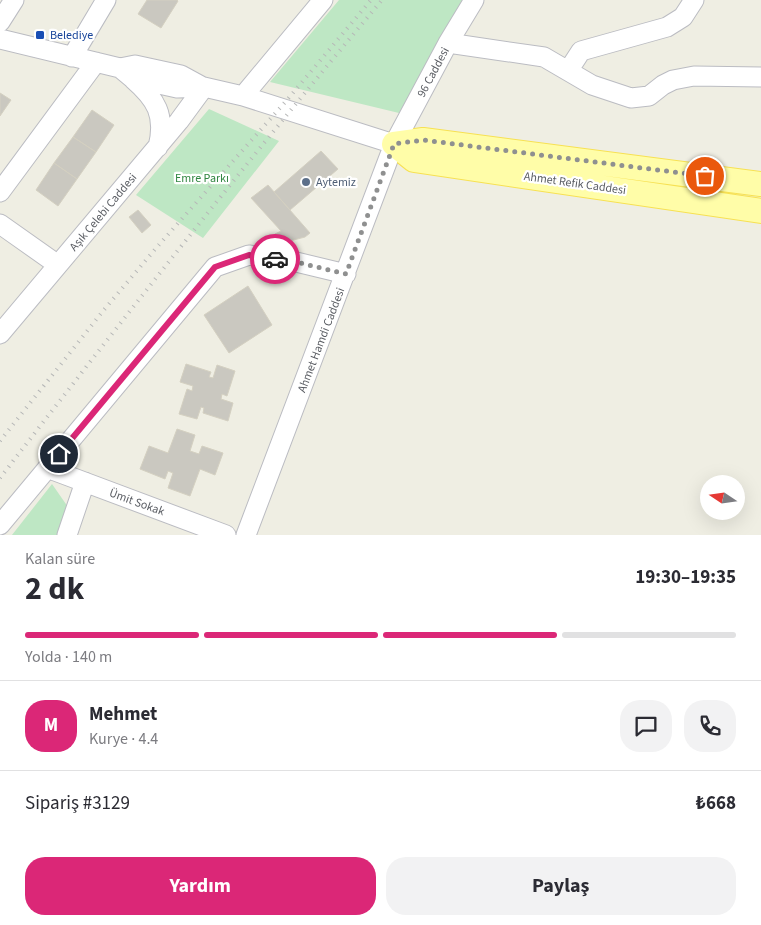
<!DOCTYPE html>
<html lang="tr">
<meta charset="utf-8">
<style>
:root{--surface:#fff;--page:#f2f2f3;--text:#2b2b33;--muted:#7c7c81;--line:#e1e1e2;--accent:#db2777}
body{margin:0;font-family:"Source Sans 3",sans-serif;background:var(--page);color:var(--text);height:100vh;display:flex;flex-direction:column;font-size:19px;white-space:nowrap}
*{box-sizing:border-box;margin:0}
p{font-size:16px;color:var(--muted)}
.icon{flex:none;width:28px;height:28px;fill:none;stroke:currentColor;stroke-width:2;stroke-linecap:round;stroke-linejoin:round}
.map{position:relative;height:535px;overflow:hidden}
.drawer{display:flex;flex-direction:column;background:var(--surface);flex:1}
.drawer>*{flex:none}
.needle{width:32px;rotate:283deg}
.buttons{position:absolute;left:700px;top:475px;display:grid;gap:10px}
.buttons a{display:grid;place-items:center;width:45px;height:45px;border-radius:50%;background:var(--surface);box-shadow:0 5px 20px #0002;font-size:25px}
.pin{position:absolute;display:grid;place-items:center;width:42px;height:42px;color:#fff;margin:-21px;border:2px solid #fff;border-radius:50%;box-shadow:0 1px 5px #0007}
.courier{position:absolute;display:grid;place-items:center;width:50px;height:50px;margin:-25px;border:4px solid #db2777;border-radius:50%;background:#fff;color:#222;box-shadow:0 1px 6px #0007}
.head em{font-style:normal;font-weight:700}
.head div{display:flex;flex-direction:column-reverse}
.head{display:flex;align-items:center;justify-content:space-between;height:85px;padding:0 25px}
h1{font-size:32px;font-weight:700;line-height:38px}
.bar{display:grid;grid-template-columns:repeat(4,1fr);gap:8px 5px;align-content:center;height:60px;padding:0 25px}
.bar i{height:6px;border-radius:4px;background:var(--line)}
.bar .current{background:var(--accent)}
.bar p{grid-column:span 4}
.line{display:flex;align-items:center;gap:12px;padding:0 25px;border-top:1px solid var(--line)}
.line div{flex:1}
.round{display:grid;place-items:center;flex:none;width:52px;height:52px;border-radius:20px;background:var(--page)}
.button{display:flex;gap:10px;margin-top:auto;padding:10px 25px}
.button a{flex:1;height:58px;border-radius:20px;background:var(--accent);color:#fff;font-size:20px;font-weight:700;line-height:58px;text-align:center}
.button a+a{background:var(--page);color:var(--text)}
.map>svg:first-child{display:block}
.green{fill:#bee7c4}
.building{fill:#cac8c0;stroke:#d4d0c1}
.lines{fill:none;stroke-linecap:round;stroke-linejoin:round}
.minor-casing{stroke:#bbbcc2;stroke-width:21}
.major-casing{stroke:#f7e153;stroke-width:26}
.minor{stroke:#fff;stroke-width:19}
.major{stroke:#fffda8;stroke-width:24}
.rail{stroke:#b6b7b7;stroke-width:4;stroke-dasharray:1 6;stroke-linecap:butt}
.done{stroke:#8f9090;stroke-width:5;stroke-dasharray:0 9}
.route{stroke:#db2777;stroke-width:6}
.transit-dot{fill:#1a4fb4;stroke:#fff;stroke-width:2}
.service-dot{fill:#5c6f8a;stroke:#fff;stroke-width:2}
.labels{text-anchor:middle;stroke-width:4.5;stroke-linejoin:round;paint-order:stroke}
.transit-label{font-size:12px;fill:#164399;stroke:#fff;text-anchor:start}
.street-label{font-size:12px;fill:#5b5e64;stroke:#fff}
.park-label{font-size:12px;fill:#318641;stroke:#fff}
.service-label{font-size:12px;fill:#4e5e75;stroke:#fff;text-anchor:start}
</style>
<div class="map">
<svg width="761" height="535" viewBox="0 0 761 535">
<rect width="100%" height="100%" fill="#efeee3"/>
<!-- green -->
<path class="green" d="M339 0H465L399 113 270 82Z
M209 109 279 141 203 238 136 195Z
M52 484 68 507 58 535H12Z"/>
<!-- building -->
<path class="building" d="M147 0H177L178 1 161 28 138 14Z
M0 93 11 100 0 116Z
M92 110 114 125 96 152 73 137Z
M73 137 96 152 77 179 54 163Z
M321 151 338 169 290 210 274 192Z
M54 163 77 179 58 206 36 190Z
M268 185 310 233 305 237 282 243 275 234 281 231 251 198Z
M138 210 151 225 142 233 129 217Z
M248 286 272 325 229 353 204 315Z
M186 364 211 372 209 377 213 378 217 365 235 371 227 396 222 394 221 399 233 403 228 421 203 413 204 408 201 407 197 419 179 414 187 389 192 391 193 386 180 382Z
M177 429 195 435 190 451 199 454 202 446 223 453 215 475 200 469 190 496 168 488 173 473 168 471 165 479 140 469 149 446 168 453Z"/>
<g class="lines">
<defs>
<path id="minor" d="M0 22 14 0
M0 39 120 68 135 65 181 75 203 87
M448 43 544 57 592 85 631 98 649 96 663 85 673 80 694 76 761 77
M72 57 106 0
M120 68 132 78 177 88 204 87 243 96 394 144
M568 71 581 51 667 27 683 17 694 0
M133 79C156 99 166 115 158 147
M243 96 323 0
M0 192 96 62
M0 224 58 265
M0 334 179 121 204 87
M47 468 226 535
M0 525 215 267 249 255 292 261 346 274
M67 535 85 482
M246 535 394 144 448 43 474 0"/>
<path id="major" d="M394 144 414 160 761 211
M394 144 423 140 761 184"/>
</defs>
<!-- minor casing -->
<use href="#minor" class="minor-casing"/>
<!-- major casing -->
<use href="#major" class="major-casing"/>
<!-- minor -->
<use href="#minor" class="minor"/>
<!-- major -->
<use href="#major" class="major"/>
<!-- rail -->
<path class="rail" d="M0 441 103 311 157 247 287 100 371 0
M0 478C125 316 251 156 382 0"/>
</g>
<g class="lines">
<!-- done -->
<path class="done" d="M275 259 292 261 346 274 394 144 423 140 705 176"/>
<!-- route -->
<path class="route" d="M59 454 215 267 249 255 275 259"/>
</g>
<!-- markers -->
<rect class="transit-dot" x="35" y="30" width="10" height="10" rx="2.5"/>
<circle class="service-dot" cx="306" cy="182" r="5"/>
<g class="labels">
<!-- transit labels -->
<g class="transit-label">
<text x="50" y="39">Belediye</text>
</g>
<!-- street labels -->
<g class="street-label">
<text transform="translate(433 72) rotate(-62)" y="4">96 Caddesi</text>
<text transform="translate(575 183) rotate(8)" y="4">Ahmet Refik Caddesi</text>
<text transform="translate(103 212) rotate(-50)" y="4">Aşık Çelebi Caddesi</text>
<text transform="translate(321 340) rotate(-69)" y="4">Ahmet Hamdi Caddesi</text>
<text transform="translate(137 502) rotate(20)" y="4">Ümit Sokak</text>
</g>
<!-- park labels -->
<g class="park-label">
<text x="202" y="182">Emre Parkı</text>
</g>
<!-- service labels -->
<g class="service-label">
<text x="316" y="186">Aytemiz</text>
</g>
</g>
</svg>
<div class="buttons">
<a><svg class="needle" viewBox="-14 -14 28 28"><path d="M0-13l5 13h-10z" fill="#e53935"/><path d="M0 13l5-13h-10z" fill="#7c7c81"/></svg></a>
</div>
<div class="pin" style="left:705px;top:176px;background:#ea580c"><svg class="icon" aria-label="bag" viewBox="0 0 24 24"><path d="M5 8h14l-1 12H6zM9 8a3 3 0 0 1 6 0"/></svg></div>
<div class="pin" style="left:59px;top:454px;background:#1f2937"><svg class="icon" aria-label="home" viewBox="0 0 24 24"><path d="M3 11l9-7 9 7M6 9v11h12V9"/></svg></div>
<div class="courier" style="left:275px;top:259px"><svg class="icon" aria-label="car" viewBox="0 0 24 24"><path d="M5 17H2v-5l4-1 3-4h7l3 4 3 1v5h-3M9 17h6M6 11h13"/><circle cx="7" cy="17" r="2"/><circle cx="17" cy="17" r="2"/></svg></div>
</div>
<section class="drawer">
<div class="head"><div><h1>2 dk</h1><p>Kalan süre</p></div><em>19:30–19:35</em></div>
<div class="bar"><i class="current"></i><i class="current"></i><i class="current"></i><i></i><p>Yolda · 140 m</p></div>
<div class="line" style="height:90px"><b class="round" style="background:var(--accent);color:#fff">M</b><div><b>Mehmet</b><p>Kurye · 4.4</p></div><a class="round"><svg class="icon" aria-label="chat" viewBox="0 0 24 24"><path d="M4 5h16v11H9l-5 4z"/></svg></a><a class="round"><svg class="icon" aria-label="phone" viewBox="0 0 24 24"><path d="M5 4h4l2 5-3 2q2 4 5 5l2-3 5 2v4C11 20 4 13 5 4z"/></svg></a></div>
<div class="line" style="height:65px"><div>Sipariş #3129</div><b>₺668</b></div>
<div class="button"><a>Yardım</a><a>Paylaş</a></div>
</section>
